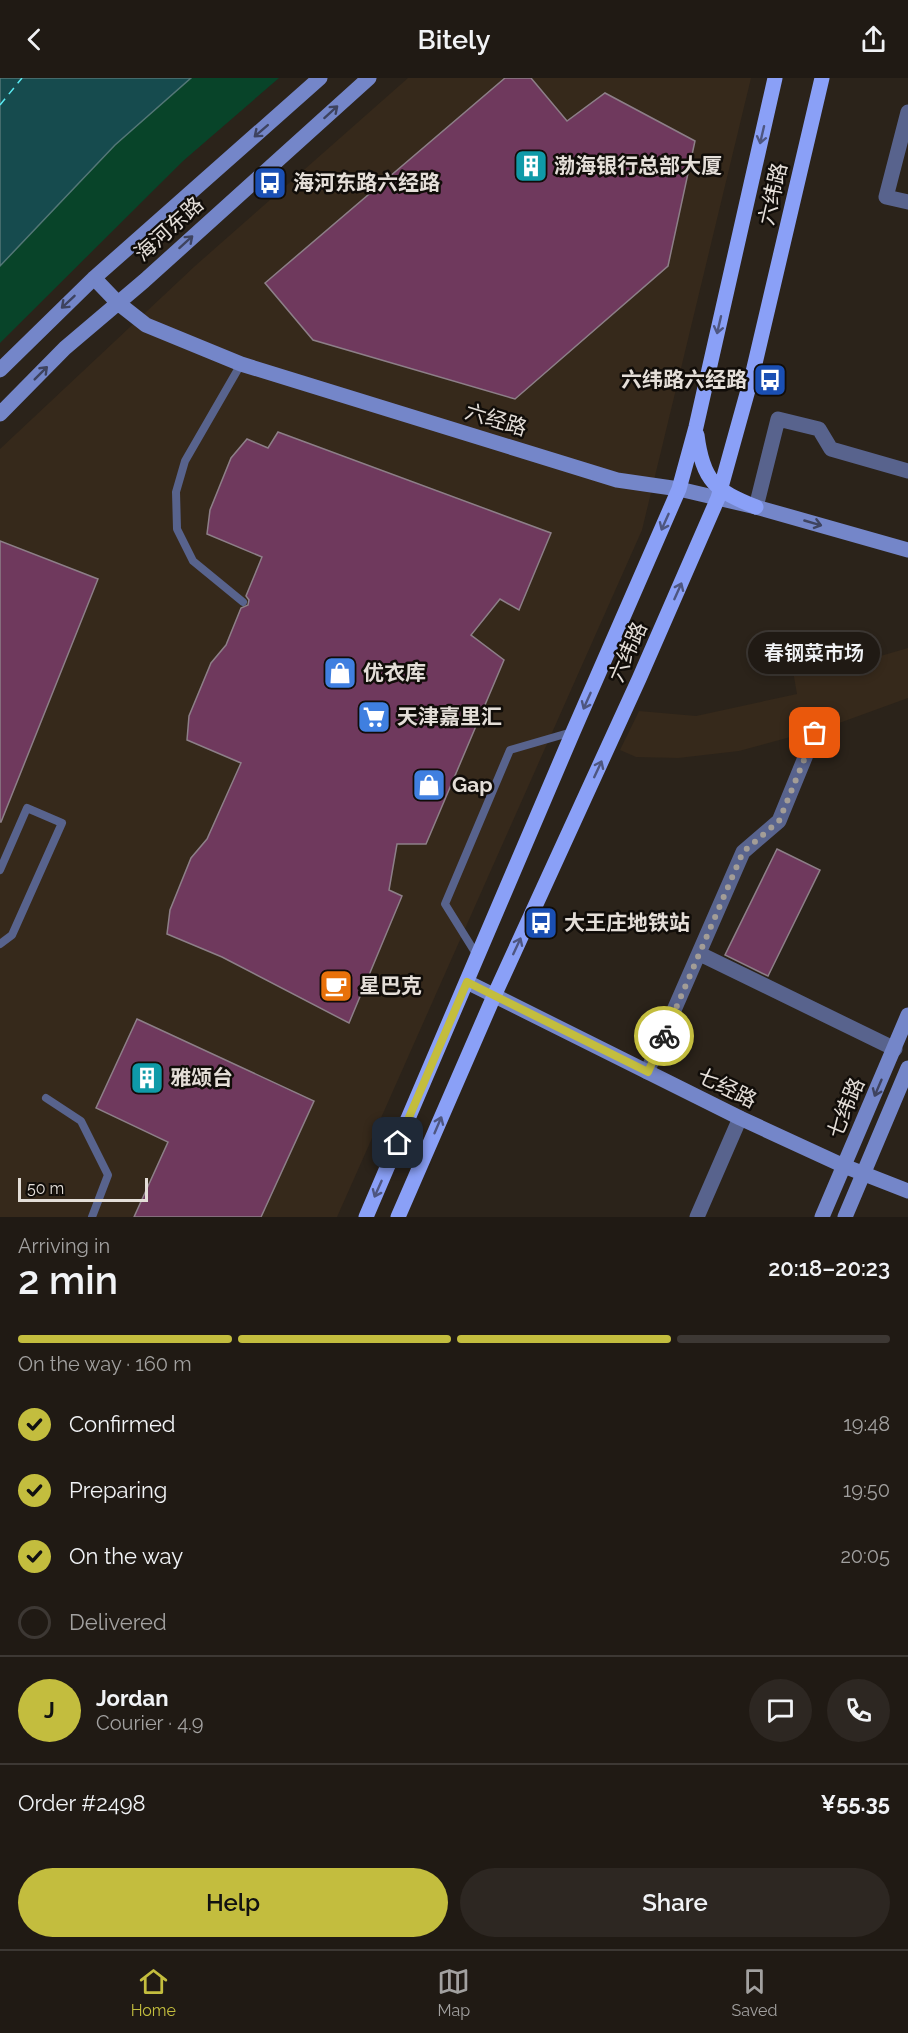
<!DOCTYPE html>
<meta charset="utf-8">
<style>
:root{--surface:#201a14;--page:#2d2722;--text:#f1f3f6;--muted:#a2a1a0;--line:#3d3834;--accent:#c3bd3e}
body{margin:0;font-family:Raleway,"Noto Sans SC",sans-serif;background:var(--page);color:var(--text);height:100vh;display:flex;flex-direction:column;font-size:22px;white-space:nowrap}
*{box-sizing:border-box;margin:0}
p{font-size:20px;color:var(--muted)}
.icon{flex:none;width:33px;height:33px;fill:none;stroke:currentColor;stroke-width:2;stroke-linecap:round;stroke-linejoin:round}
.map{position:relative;height:1139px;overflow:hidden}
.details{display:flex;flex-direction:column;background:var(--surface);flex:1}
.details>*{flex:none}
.scale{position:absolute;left:18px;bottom:15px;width:130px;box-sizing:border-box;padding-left:6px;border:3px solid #e4ded8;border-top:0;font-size:16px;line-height:21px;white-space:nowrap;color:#e4ded8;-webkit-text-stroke:4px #110d09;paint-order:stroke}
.pin{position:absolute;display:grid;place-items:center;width:51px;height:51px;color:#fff;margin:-26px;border-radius:12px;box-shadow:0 3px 9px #0006}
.courier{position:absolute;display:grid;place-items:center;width:60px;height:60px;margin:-30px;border:4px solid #c3bd3e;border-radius:50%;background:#fff;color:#222;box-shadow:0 2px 8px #0007}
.bubble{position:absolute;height:42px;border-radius:21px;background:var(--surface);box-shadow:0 3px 9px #0003,0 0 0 2px var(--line);font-size:20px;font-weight:600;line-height:42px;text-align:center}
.overview em{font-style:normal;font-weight:600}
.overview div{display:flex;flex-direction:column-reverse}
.overview{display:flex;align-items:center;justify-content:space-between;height:102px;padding:0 18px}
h1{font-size:39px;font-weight:600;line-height:45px}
.bar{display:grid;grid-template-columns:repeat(4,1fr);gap:9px 6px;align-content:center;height:72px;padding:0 18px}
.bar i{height:8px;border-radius:4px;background:var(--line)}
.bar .selected{background:var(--accent)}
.bar p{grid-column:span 4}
.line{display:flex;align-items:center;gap:15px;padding:0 18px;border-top:2px solid var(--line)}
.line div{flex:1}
.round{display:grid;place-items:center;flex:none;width:63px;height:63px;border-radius:32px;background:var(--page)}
ol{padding:0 18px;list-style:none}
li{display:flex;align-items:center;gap:18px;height:66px}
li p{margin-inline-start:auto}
li .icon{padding:6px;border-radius:50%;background:var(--accent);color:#111;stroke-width:4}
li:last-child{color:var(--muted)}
li i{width:33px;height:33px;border:3px solid var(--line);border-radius:50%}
.button{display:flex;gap:12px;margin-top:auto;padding:12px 18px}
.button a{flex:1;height:69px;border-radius:36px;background:var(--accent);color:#111;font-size:24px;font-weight:600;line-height:69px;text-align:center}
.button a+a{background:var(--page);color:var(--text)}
header{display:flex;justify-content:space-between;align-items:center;height:78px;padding:0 18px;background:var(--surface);font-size:27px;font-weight:600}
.menu{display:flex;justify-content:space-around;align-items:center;height:84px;border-top:2px solid var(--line);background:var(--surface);font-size:16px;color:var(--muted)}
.menu a{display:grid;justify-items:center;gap:3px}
.menu .selected{color:var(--accent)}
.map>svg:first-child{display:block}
.built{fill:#36291b}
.green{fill:#084429}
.water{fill:#164b4e;stroke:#547777;stroke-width:1.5}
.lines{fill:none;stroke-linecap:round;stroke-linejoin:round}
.ferry{stroke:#5ae9f1;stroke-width:1.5;stroke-dasharray:8 6;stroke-linecap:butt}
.building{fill:#6f395d;stroke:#8d7f88;stroke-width:1.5}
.lane{stroke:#58638d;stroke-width:8}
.street{stroke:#58638d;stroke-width:15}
.secondary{stroke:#7486c9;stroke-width:15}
.primary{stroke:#8aa0f7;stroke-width:15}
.oneway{stroke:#3e435f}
.oneway2{stroke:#4e5680}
.done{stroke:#a39d96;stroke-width:6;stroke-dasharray:0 10.8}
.route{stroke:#c3bd3e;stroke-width:8}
.labels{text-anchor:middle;stroke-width:5;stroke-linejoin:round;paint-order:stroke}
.poi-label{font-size:21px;font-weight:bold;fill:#e4ded8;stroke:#110d09;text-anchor:start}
.street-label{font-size:21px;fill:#e4ded8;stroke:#110d09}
</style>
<header><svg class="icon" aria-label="back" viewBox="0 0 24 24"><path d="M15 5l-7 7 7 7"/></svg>Bitely<svg class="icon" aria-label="share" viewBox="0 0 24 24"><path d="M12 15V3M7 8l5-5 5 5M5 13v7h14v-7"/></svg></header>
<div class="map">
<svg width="908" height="1139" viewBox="0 0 908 1139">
<rect width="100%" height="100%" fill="#2b231a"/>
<!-- built -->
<path class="built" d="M408 0H751L642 452 337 1139H0V371L195 188Z
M792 565 877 579 908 570V620L831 648 739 673 678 680 636 679 620 672 639 633 696 638 797 616 790 576Z"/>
<!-- green -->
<path class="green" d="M0 0H279L183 83 0 265Z"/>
<!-- water -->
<path class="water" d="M0 0H191L115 67 0 188Z"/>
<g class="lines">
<!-- ferry -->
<path class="ferry" d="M0 27 22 0"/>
</g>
<!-- building -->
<path class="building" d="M505 0H531L567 43 605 15 695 63 668 188 515 321 313 262 265 205Z
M278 354 551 455 519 532 500 521 471 557 504 582 426 766H397L389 812 402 818 349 945 222 879 167 856 170 832 191 780 207 761 241 685 187 662 189 638 211 585 226 567 241 530 248 527 249 522 246 518 262 479 207 456 210 432 231 380 247 361 268 370Z
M0 463 98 501 1 744H0Z
M777 771 820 792 768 898 725 877Z
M137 941 314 1023 261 1139H134L168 1064 96 1030Z"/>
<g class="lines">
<!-- lane -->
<path class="lane" d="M241 286 185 383 176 414 177 451 193 483 243 524
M0 792 27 730 62 745 12 857 0 866
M478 879 445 826 510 672 572 654
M46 1020 81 1043 108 1097 92 1139"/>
<!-- street -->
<path class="street" d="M908 34 886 119 908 124
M756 429 778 341 819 351 831 371 908 393
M700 876 895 971
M647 994 743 774 779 743 815 655
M697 1139 740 1040"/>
<!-- secondary -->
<path class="secondary" d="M94 200 118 225 146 247 241 286 617 402 679 411 756 429 908 472
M0 292 94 200 320 0
M0 336 65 270 144 203 369 0
M467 904 740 1040 844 1088 908 1113
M822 1139 908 937
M845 1139 908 990"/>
<!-- primary -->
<path class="primary" d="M697 357C703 404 715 412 756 429
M366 1139 573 654 679 411 696 349 775 0
M398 1139 494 918 639 601 718 420 753 294 822 0"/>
</g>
<!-- one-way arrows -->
<defs><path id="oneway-shaft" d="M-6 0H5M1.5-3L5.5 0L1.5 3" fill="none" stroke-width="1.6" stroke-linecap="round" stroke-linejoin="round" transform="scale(1.5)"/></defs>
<g class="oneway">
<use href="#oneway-shaft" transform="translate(331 34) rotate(-42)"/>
<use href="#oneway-shaft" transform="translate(261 53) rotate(139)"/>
<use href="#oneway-shaft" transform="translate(186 164) rotate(-42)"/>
<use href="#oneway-shaft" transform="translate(68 224) rotate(137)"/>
<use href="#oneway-shaft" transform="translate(41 295) rotate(-45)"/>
<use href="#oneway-shaft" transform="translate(813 445) rotate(16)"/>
<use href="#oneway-shaft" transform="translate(878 1010) rotate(113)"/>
</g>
<g class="oneway2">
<use href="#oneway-shaft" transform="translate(762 57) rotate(103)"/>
<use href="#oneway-shaft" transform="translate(719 247) rotate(103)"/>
<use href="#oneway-shaft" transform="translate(665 444) rotate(114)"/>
<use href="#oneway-shaft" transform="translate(678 513) rotate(-66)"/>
<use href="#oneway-shaft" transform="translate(587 623) rotate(114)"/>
<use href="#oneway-shaft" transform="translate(598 691) rotate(-65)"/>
<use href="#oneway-shaft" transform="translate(517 868) rotate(-65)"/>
<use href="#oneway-shaft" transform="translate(438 1047) rotate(-67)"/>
<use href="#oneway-shaft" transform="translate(378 1111) rotate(114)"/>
</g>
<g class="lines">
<!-- done -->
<path class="done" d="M664 958 743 774 779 743 815 655"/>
<!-- route -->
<path class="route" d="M398 1065 467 904 648 994 664 958"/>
</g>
<!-- icons -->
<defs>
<symbol id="building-square" viewBox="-11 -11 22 22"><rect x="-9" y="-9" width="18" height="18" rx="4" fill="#0f9aa8" stroke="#110d09"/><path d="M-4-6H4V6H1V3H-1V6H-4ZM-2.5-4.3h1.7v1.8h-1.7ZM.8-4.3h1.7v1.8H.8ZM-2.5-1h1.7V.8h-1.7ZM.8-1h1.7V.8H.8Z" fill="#fff"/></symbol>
<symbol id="bus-square" viewBox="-11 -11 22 22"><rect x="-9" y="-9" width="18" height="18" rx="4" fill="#1a4fb4" stroke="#110d09"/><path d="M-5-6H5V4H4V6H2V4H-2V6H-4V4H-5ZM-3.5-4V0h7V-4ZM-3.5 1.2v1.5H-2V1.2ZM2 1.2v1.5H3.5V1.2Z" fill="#fff"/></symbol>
<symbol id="shop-square" viewBox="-11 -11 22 22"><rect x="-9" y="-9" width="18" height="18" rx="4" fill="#3f7fe0" stroke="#110d09"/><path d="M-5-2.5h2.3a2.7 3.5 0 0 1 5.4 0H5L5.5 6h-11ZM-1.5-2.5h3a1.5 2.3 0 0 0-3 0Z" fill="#fff"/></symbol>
<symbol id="supermarket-square" viewBox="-11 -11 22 22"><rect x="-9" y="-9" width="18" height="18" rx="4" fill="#3f7fe0" stroke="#110d09"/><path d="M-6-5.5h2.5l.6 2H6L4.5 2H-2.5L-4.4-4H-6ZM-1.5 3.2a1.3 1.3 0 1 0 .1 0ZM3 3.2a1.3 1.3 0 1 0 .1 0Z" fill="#fff"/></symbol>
<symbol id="cafe-square" viewBox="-11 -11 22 22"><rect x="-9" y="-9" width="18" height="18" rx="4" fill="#e8710a" stroke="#110d09"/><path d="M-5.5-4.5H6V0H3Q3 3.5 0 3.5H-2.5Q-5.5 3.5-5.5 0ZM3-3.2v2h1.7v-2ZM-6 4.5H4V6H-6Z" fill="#fff"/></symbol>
</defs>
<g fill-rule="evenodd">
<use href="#building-square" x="512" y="69" width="38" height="38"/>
<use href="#bus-square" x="251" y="86" width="38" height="38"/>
<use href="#bus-square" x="751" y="283" width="38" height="38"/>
<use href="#shop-square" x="321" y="576" width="38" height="38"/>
<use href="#supermarket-square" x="355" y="620" width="38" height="38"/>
<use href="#shop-square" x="410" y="688" width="38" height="38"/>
<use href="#bus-square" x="522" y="826" width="38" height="38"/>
<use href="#cafe-square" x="317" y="889" width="38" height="38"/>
<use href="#building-square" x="128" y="981" width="38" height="38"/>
</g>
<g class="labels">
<!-- poi labels -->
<g class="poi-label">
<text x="554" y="95">渤海银行总部大厦</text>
<text x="293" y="112">海河东路六经路</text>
<text x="747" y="309" text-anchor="end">六纬路六经路</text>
<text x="363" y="602">优衣库</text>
<text x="397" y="646">天津嘉里汇</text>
<text x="452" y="714">Gap</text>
<text x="564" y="852">大王庄地铁站</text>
<text x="359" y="915">星巴克</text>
<text x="170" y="1007">雅颂台</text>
</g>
<!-- street labels -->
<g class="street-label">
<text transform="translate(773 116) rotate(-77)" y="7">六纬路</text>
<text transform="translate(169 151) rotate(-42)" y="7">海河东路</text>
<text transform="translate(496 342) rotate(17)" y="7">六经路</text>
<text transform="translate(628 574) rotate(-66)" y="7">六纬路</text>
<text transform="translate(727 1010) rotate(26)" y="7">七经路</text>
<text transform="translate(846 1030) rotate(-67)" y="7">七纬路</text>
</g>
</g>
</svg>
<div class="scale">50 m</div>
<div class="pin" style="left:815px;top:655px;background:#ea580c"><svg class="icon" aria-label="bag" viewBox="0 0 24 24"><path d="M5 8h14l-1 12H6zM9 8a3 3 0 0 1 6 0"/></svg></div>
<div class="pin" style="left:398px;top:1065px;background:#1f2937"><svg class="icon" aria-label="home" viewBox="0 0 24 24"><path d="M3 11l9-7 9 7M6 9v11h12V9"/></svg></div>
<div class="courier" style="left:664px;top:958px"><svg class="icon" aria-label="bike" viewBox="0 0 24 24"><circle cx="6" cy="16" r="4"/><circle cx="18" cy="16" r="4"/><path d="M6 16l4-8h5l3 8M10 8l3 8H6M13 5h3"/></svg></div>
<div class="bubble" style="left:748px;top:554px;width:132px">春钢菜市场</div>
</div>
<section class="details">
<div class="overview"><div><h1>2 min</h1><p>Arriving in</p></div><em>20:18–20:23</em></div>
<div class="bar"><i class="selected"></i><i class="selected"></i><i class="selected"></i><i></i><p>On the way · 160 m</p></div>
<ol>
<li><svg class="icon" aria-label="check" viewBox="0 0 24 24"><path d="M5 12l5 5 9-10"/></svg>Confirmed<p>19:48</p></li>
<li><svg class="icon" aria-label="check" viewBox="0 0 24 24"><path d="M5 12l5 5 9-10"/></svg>Preparing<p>19:50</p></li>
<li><svg class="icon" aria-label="check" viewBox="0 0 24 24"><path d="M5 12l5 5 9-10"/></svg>On the way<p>20:05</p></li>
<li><i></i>Delivered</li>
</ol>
<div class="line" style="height:108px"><b class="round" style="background:var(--accent);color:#111">J</b><div><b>Jordan</b><p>Courier · 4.9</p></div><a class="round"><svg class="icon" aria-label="chat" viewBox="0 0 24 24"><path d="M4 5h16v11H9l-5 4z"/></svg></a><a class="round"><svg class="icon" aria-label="phone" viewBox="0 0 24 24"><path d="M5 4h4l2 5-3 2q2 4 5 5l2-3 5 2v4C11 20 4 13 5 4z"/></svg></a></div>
<div class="line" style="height:78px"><div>Order #2498</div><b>¥55.35</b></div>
<div class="button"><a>Help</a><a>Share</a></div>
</section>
<nav class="menu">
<a class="selected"><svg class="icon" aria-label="home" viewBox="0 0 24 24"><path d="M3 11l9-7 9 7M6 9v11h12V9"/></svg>Home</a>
<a><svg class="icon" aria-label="map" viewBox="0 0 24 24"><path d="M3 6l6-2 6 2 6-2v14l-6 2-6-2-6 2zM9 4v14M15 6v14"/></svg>Map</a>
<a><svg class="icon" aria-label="saved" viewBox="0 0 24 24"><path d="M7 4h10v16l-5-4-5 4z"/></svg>Saved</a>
</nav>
